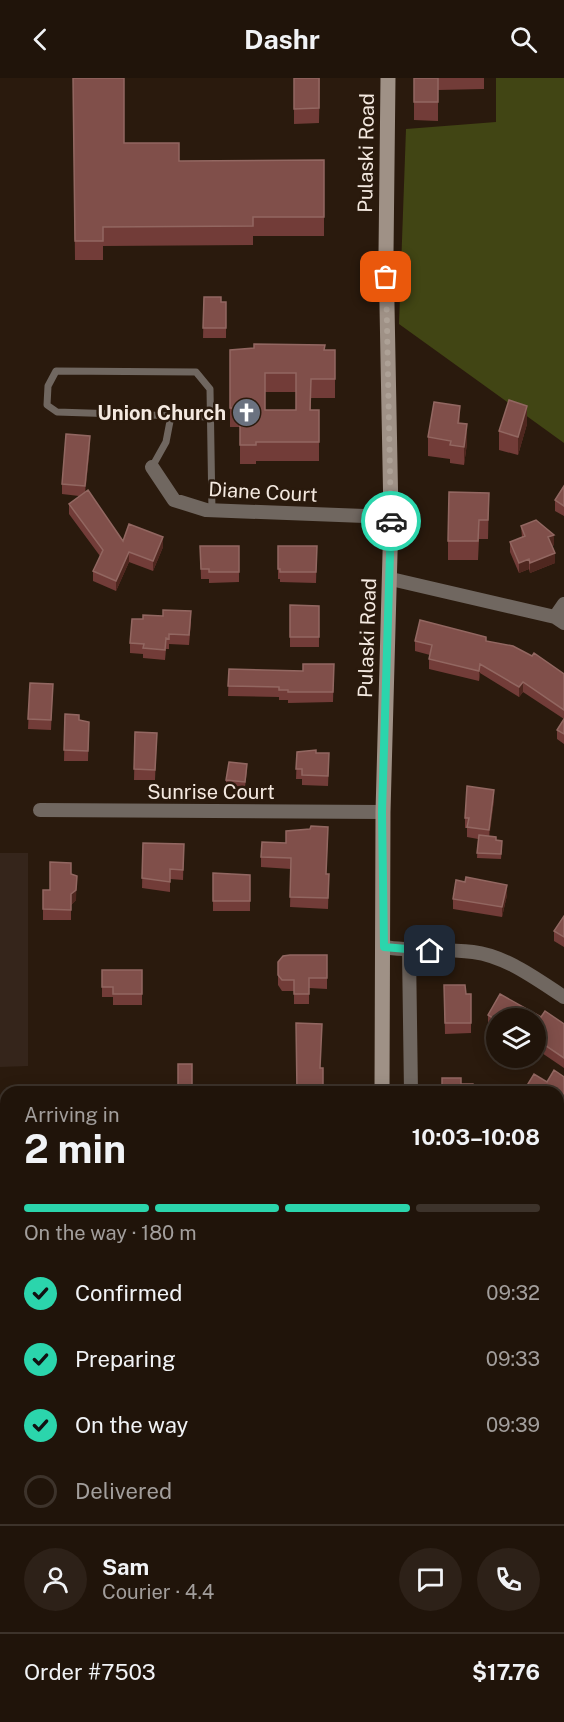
<!DOCTYPE html>
<meta charset="utf-8">
<style>
:root{--surface:#20140a;--page:#2d2118;--text:#f1f3f6;--muted:#a29e9c;--line:#3d332b;--accent:#2bd5ac}
body{margin:0;font-family:"Public Sans",sans-serif;background:var(--page);color:var(--text);height:100vh;display:flex;flex-direction:column;font-size:22px;white-space:nowrap}
*{box-sizing:border-box;margin:0}
p{font-size:20px;color:var(--muted)}
.icon{flex:none;width:33px;height:33px;fill:none;stroke:currentColor;stroke-width:2;stroke-linecap:round;stroke-linejoin:round}
.map{position:relative;flex:1;overflow:hidden}
.details{position:absolute;left:0px;top:1008px;width:564px;height:636px;display:flex;flex-direction:column;background:var(--surface);border-radius:18px 18px 0 0;box-shadow:0 3px 15px #0003,0 0 0 2px var(--line)}
.details>*{flex:none}
.tools{position:absolute;left:486px;top:930px;display:grid;gap:12px}
.tools a{display:grid;place-items:center;width:60px;height:60px;border-radius:50%;background:var(--surface);box-shadow:0 3px 15px #0003,0 0 0 2px var(--line);font-size:30px}
.pin{position:absolute;display:grid;place-items:center;width:51px;height:51px;color:#fff;margin:-26px;border-radius:12px;box-shadow:0 3px 9px #0006}
.courier{position:absolute;display:grid;place-items:center;width:60px;height:60px;margin:-30px;border:4px solid #2bd5ac;border-radius:50%;background:#fff;color:#222;box-shadow:0 2px 8px #0007}
.headline em{font-style:normal;font-weight:700}
.headline div{display:flex;flex-direction:column-reverse}
.headline{display:flex;align-items:center;justify-content:space-between;height:102px;padding:0 24px}
h1{font-size:39px;font-weight:700;line-height:45px}
.bar{display:grid;grid-template-columns:repeat(4,1fr);gap:9px 6px;align-content:center;height:72px;padding:0 24px}
.bar i{height:8px;border-radius:4px;background:var(--line)}
.bar .selected{background:var(--accent)}
.bar p{grid-column:span 4}
.line{display:flex;align-items:center;gap:15px;padding:0 24px;border-top:2px solid var(--line)}
.line div{flex:1}
.round{display:grid;place-items:center;flex:none;width:63px;height:63px;border-radius:32px;background:var(--page)}
ol{padding:0 24px;list-style:none}
li{display:flex;align-items:center;gap:18px;height:66px}
li p{margin-inline-start:auto}
li .icon{padding:6px;border-radius:50%;background:var(--accent);color:#111;stroke-width:4}
li:last-child{color:var(--muted)}
li i{width:33px;height:33px;border:3px solid var(--line);border-radius:50%}
header{display:flex;justify-content:space-between;align-items:center;height:78px;padding:0 24px;background:var(--surface);font-size:27px;font-weight:700}
.map>svg:first-child{display:block}
.education{fill:#35251b}
.green{fill:#414514}
.lines{fill:none;stroke-linecap:round;stroke-linejoin:round}
.lane{stroke:#706760;stroke-width:7}
.street{stroke:#706760;stroke-width:14}
.secondary{stroke:#9f9186;stroke-width:15}
.wall{fill:#723c38;fill-rule:evenodd}
.shaded-wall{fill:#4f271f}
.building{fill:#804f4a;stroke:#926761;stroke-width:1.5;fill-rule:evenodd}
.done{stroke:#ada196;stroke-width:6;stroke-dasharray:0 10.8}
.route{stroke:#2bd5ac;stroke-width:8}
.labels{text-anchor:middle;stroke-width:5;stroke-linejoin:round;paint-order:stroke}
.street-label{font-size:20px;fill:#f4e9e0;stroke:#2a1a0d}
.poi-label{font-size:20px;font-weight:bold;fill:#f4e9e0;stroke:#2a1a0d;text-anchor:end}
</style>
<header><svg class="icon" aria-label="back" viewBox="0 0 24 24"><path d="M15 5l-7 7 7 7"/></svg>Dashr<svg class="icon" aria-label="search" viewBox="0 0 24 24"><circle cx="10" cy="10" r="6"/><path d="M15 15l6 6"/></svg></header>
<div class="map">
<svg width="564" height="1644" viewBox="0 0 564 1644">
<rect width="100%" height="100%" fill="#2a1a0d"/>
<!-- education -->
<path class="education" d="M0 775H28V988L0 989Z"/>
<!-- green -->
<path class="green" d="M496 0H564V365L399 246 406 51 496 44Z"/>
<g class="lines">
<!-- lane -->
<path class="lane" d="M209 339 57 334 47 327 48 308 56 293 196 294 210 311 212 433
M152 389 166 364 171 338"/>
<!-- street -->
<path class="street" d="M152 389 174 422 206 432 391 439
M391 501 555 539 564 545
M555 539 564 526
M40 732 383 734
M384 869C414 874 443 870 473 874 506 878 536 901 564 919
M409 873 411 1014
M0 1117 6 1118
M0 1375 6 1376
M421 1638 433 1644
M359 1644V1638"/>
<!-- secondary -->
<path class="secondary" d="M382 1014 383 734 391 439 386 175 388 0
M391 1644V1638"/>
</g>
<!-- wall -->
<path class="wall" d="M73 0 124 65 179 83 324 82V158H253V167L103 168V182H75Z
M294 0H320L319 45 294 46Z
M414 0H484V11L438 12V43L414 42Z
M204 219 221 224H226V260H203Z
M230 272H335V320H311V332H319V383H256V386H240V349H230ZM265 314H296V332H265Z
M460 345 467 365 464 387 450 385V381L428 378V359Z
M527 346 518 377 499 372V353Z
M90 369 85 414 123 463 163 469 153 493 129 484 116 513 93 503V493L100 478 69 436V426L79 418 62 416V406Z
M564 408V438L555 433V422Z
M489 415 488 461H479L478 482H448V463Z
M521 448 554 467 552 468 555 485 530 495 529 491 519 495 510 474V464L522 459Z
M200 468H239V504L209 505V501H201Z
M278 468H317L316 505 280 504V501H278Z
M290 527 319 528V569H290Z
M191 543 189 567 169 566V571H166L165 582 143 580V576L130 575V565Z
M415 563H486L564 596V666L557 661V652L564 641 523 614 519 619 480 595 479 603 429 591V581L430 577 415 573Z
M334 586 333 624 288 625V622H279V619L228 618 229 591 303 593Z
M30 605 53 606 51 652 28 651Z
M65 636 79 642 89 644 88 683H64Z
M135 654 157 655 155 702H134Z
M297 674 316 675 329 685 328 708 302 707V701H296Z
M247 692 245 709 226 707V702Z
M494 722 489 758 496 762 502 768 501 781 477 780 478 761 467 759V750H465V740Z
M328 759 326 796H329L328 831 290 829 291 791 261 789V779L286 765Z
M143 765 184 766 183 802 170 801V814L142 810Z
M213 795 250 797V833H213Z
M71 796 76 822 71 827V842H43V812H50Z
M507 817 502 839 453 831V821Z
M564 838V869L554 863V853Z
M327 877V911L309 910V926H294V913H282L278 907V884Z
M102 892H142V927H113V919H102Z
M444 907 466 916H471V955L445 956Z
M488 937 541 939 564 946V990L536 971V940H496V952L488 947Z
M178 986H192V1012H178Z
M564 999V1047L560 1053 558 1052V1014L547 1004Z
M558 1067H564V1611H558Z
M0 1179 1 1192 6 1194V1231L0 1229Z
M3 1307H6V1343H2Z
M6 1411V1454H0V1412Z
M3 1557H6V1584H3Z
M294 1638H333V1644H294Z"/>
<!-- shaded-wall -->
<path class="shaded-wall" d="M460 328V347L458 345Z
M527 328V346L518 377V359Z
M467 346V365L464 387V369Z
M90 358V369L85 418V408Z
M554 457V467L548 469V459Z
M163 459V469L153 493V483Z
M129 474V484L116 513V503Z
M555 475V485L530 495V485Z
M529 481V491L519 495V485Z
M480 586V595L479 603V593Z
M523 604V614L519 619V609Z
M494 712V722L489 762V752Z
M77 798 76 822 71 827V842V816Z
M507 807V817L502 839V829Z
M564 1037V1047L560 1053V1043Z
M2 1180V1190L0 1195V1184Z
M564 1625V1635L559 1644H554L558 1638Z"/>
<!-- building -->
<path class="building" d="M73 0H124V65H179V83L324 82V139H253V148L103 149V163H75Z
M294 0H319V30L294 31Z
M414 0H438V24H414Z
M204 219H221V224H226V250H203Z
M254 266 325 267 324 272H335V301H311L310 332H319V364H256V367H240V330H230V272L254 270ZM265 295H296V332H265Z
M509 322 527 328 518 359 499 353Z
M434 324 460 328 458 345 467 346 464 369 450 367 451 363 428 359Z
M66 356 90 358 85 408 62 406Z
M564 408V428L555 422Z
M88 412 123 463 129 446 163 459 153 483 129 474 116 503 93 493 103 472 69 426Z
M449 414 489 415 488 442H479L478 463H448Z
M536 442 554 457 548 459 555 475 530 485 529 481 519 485 510 464 525 458 521 448Z
M200 468H239V494H209V491H201Z
M278 468H317L316 494H280V491H278Z
M290 527 319 528V559H290Z
M163 532 191 533 189 557 169 556V561L166 560 165 572 143 570 144 566 130 565 132 541H143V537L163 538Z
M420 542 486 559V563L513 568 532 578 534 575 564 596V632L523 604 519 609 480 586 479 593 429 581 432 567 415 563Z
M303 586H334L333 614H288V612H279V609L228 608 229 591 303 593Z
M30 605 53 606 51 642 28 641Z
M65 636 79 637V642L89 644 88 673 64 672Z
M564 641V656L557 652Z
M135 654 157 655 155 692 134 691Z
M316 672V675H329L328 698 302 697V691H296L297 674Z
M229 684 247 686 245 704 226 702Z
M467 708 494 712 489 752 467 749 469 740H465Z
M311 748 328 749 326 796H329L328 820 290 819 291 780 261 779 262 764 286 765V753L310 751Z
M479 757 496 759V762L502 763 501 776 477 775Z
M143 765 184 766 183 792 170 791V804L142 800Z
M50 784 71 785V796L77 798 76 812 71 816V832L43 831V812H50Z
M213 795 250 797V823H213Z
M466 799 507 807 502 829 453 821 456 802 465 804Z
M564 838V859L554 853Z
M290 877H327V900H309V916H294V902H282L278 897V884L283 878Z
M102 892H142V916H113V909H102Z
M444 907H465L466 916H471V945H445Z
M500 916 541 939 545 933 564 946V980L536 961V940H496V942L488 937Z
M296 945 322 946 320 990H323V1014H297Z
M178 986H192V1007H178Z
M554 992 564 999V1021L563 1022 564 1023V1037L560 1043 558 1042V1014H523L534 996 547 1004Z
M442 1000H461V1006H473L474 1014H442Z
M558 1067H564V1601H558Z
M0 1191 6 1194V1221L0 1219 4 1212 0 1210Z
M3 1307H6V1333H2Z
M6 1411V1444H0V1412Z
M3 1557H6V1574H3Z
M558 1622 564 1625 558 1636Z
M244 1638H262V1644H244Z
M520 1638H557L554 1644H526L519 1640Z"/>
<g class="lines">
<!-- done -->
<path class="done" d="M386 199 391 443"/>
<!-- route -->
<path class="route" d="M391 443 382 734 384 869 430 873"/>
</g>
<!-- icons -->
<defs>
<symbol id="church-disc" viewBox="-11 -11 22 22"><circle r="9.5" fill="#6b7280" stroke="#2a1a0d"/><path d="M-1.2-6h2.4v3.5h3.3v2.4h-3.3V6h-2.4V-.1h-3.3v-2.4h3.3Z" fill="#fff"/></symbol>
</defs>
<g fill-rule="evenodd">
<use href="#church-disc" x="230" y="318" width="33" height="33"/>
</g>
<g class="labels">
<!-- street labels -->
<g class="street-label">
<text transform="translate(366 75) rotate(-89)" y="7">Pulaski Road</text>
<text transform="translate(263 414) rotate(3)" y="7">Diane Court</text>
<text transform="translate(367 560) rotate(-88)" y="7">Pulaski Road</text>
<text x="211" y="721">Sunrise Court</text>
</g>
<!-- poi labels -->
<g class="poi-label">
<text x="226" y="342">Union Church</text>
</g>
</g>
</svg>
<div class="tools">
<a><svg class="icon" aria-label="layers" viewBox="0 0 24 24"><path d="M12 4l9 5-9 5-9-5zM3 14l9 5 9-5"/></svg></a>
</div>
<div class="pin" style="left:386px;top:199px;background:#ea580c"><svg class="icon" aria-label="bag" viewBox="0 0 24 24"><path d="M5 8h14l-1 12H6zM9 8a3 3 0 0 1 6 0"/></svg></div>
<div class="pin" style="left:430px;top:873px;background:#1f2937"><svg class="icon" aria-label="home" viewBox="0 0 24 24"><path d="M3 11l9-7 9 7M6 9v11h12V9"/></svg></div>
<div class="courier" style="left:391px;top:443px"><svg class="icon" aria-label="car" viewBox="0 0 24 24"><path d="M5 17H2v-5l4-1 3-4h7l3 4 3 1v5h-3M9 17h6M6 11h13"/><circle cx="7" cy="17" r="2"/><circle cx="17" cy="17" r="2"/></svg></div>
<section class="details">
<div class="headline"><div><h1>2 min</h1><p>Arriving in</p></div><em>10:03–10:08</em></div>
<div class="bar"><i class="selected"></i><i class="selected"></i><i class="selected"></i><i></i><p>On the way · 180 m</p></div>
<ol>
<li><svg class="icon" aria-label="check" viewBox="0 0 24 24"><path d="M5 12l5 5 9-10"/></svg>Confirmed<p>09:32</p></li>
<li><svg class="icon" aria-label="check" viewBox="0 0 24 24"><path d="M5 12l5 5 9-10"/></svg>Preparing<p>09:33</p></li>
<li><svg class="icon" aria-label="check" viewBox="0 0 24 24"><path d="M5 12l5 5 9-10"/></svg>On the way<p>09:39</p></li>
<li><i></i>Delivered</li>
</ol>
<div class="line" style="height:108px"><a class="round"><svg class="icon" aria-label="person" viewBox="0 0 24 24"><circle cx="12" cy="8" r="4"/><path d="M4 21q1-7 8-7t8 7"/></svg></a><div><b>Sam</b><p>Courier · 4.4</p></div><a class="round"><svg class="icon" aria-label="chat" viewBox="0 0 24 24"><path d="M4 5h16v11H9l-5 4z"/></svg></a><a class="round"><svg class="icon" aria-label="phone" viewBox="0 0 24 24"><path d="M5 4h4l2 5-3 2q2 4 5 5l2-3 5 2v4C11 20 4 13 5 4z"/></svg></a></div>
<div class="line" style="height:78px"><div>Order #7503</div><b>$17.76</b></div>
</section>
</div>
